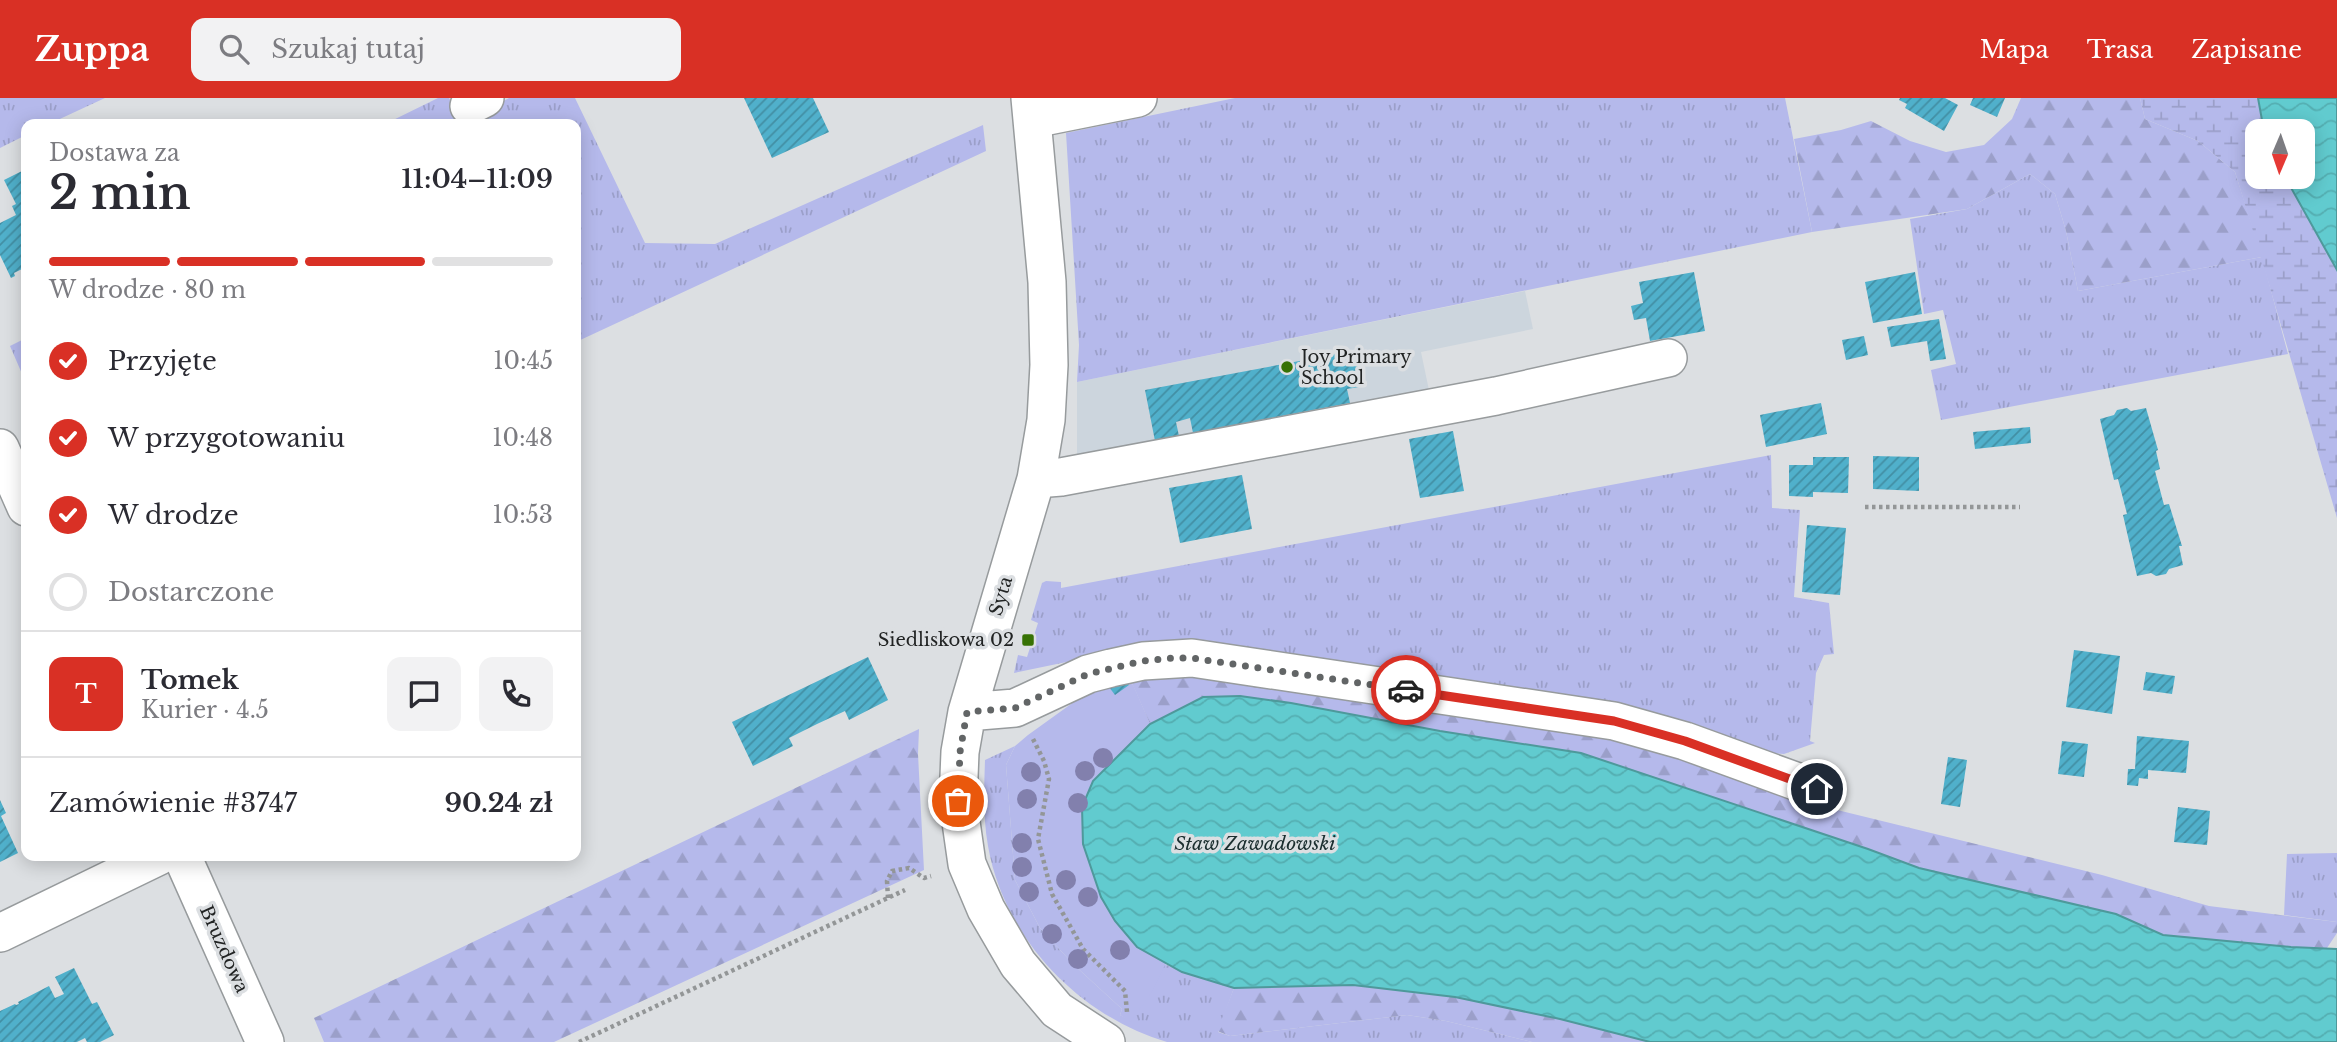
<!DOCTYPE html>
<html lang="pl">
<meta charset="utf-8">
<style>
:root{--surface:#fff;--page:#f2f2f3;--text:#2b2b33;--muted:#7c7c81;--line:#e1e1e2;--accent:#d93025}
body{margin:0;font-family:"Libre Baskerville",serif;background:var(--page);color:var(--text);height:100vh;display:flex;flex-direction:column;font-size:26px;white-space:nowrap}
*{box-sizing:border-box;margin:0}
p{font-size:23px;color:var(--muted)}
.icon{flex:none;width:38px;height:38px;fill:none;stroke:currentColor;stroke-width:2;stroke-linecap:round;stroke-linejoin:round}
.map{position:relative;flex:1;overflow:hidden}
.sheet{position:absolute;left:21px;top:21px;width:560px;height:742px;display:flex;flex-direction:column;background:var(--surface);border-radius:14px;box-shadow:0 4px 18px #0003}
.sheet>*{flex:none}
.needle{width:46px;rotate:182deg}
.tools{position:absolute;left:2245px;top:21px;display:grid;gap:14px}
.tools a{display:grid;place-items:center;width:70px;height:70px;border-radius:14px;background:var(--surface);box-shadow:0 4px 18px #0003;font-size:35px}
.pin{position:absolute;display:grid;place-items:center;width:60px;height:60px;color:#fff;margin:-30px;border:4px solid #fff;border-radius:50%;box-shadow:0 2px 7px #0007}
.courier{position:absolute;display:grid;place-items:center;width:70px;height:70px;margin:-35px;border:5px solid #d93025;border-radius:50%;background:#fff;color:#222;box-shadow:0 2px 9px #0007}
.overview em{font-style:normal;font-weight:600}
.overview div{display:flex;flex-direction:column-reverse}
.overview{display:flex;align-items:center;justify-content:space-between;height:119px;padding:0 28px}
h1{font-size:46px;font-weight:600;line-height:52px}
.bar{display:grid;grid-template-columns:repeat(4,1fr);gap:10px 7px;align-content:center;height:84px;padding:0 28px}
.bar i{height:9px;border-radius:5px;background:var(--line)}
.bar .active{background:var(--accent)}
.bar p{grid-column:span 4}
.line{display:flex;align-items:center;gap:18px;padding:0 28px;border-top:2px solid var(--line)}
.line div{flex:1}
.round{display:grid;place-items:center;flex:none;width:74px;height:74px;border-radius:14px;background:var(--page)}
ol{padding:0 28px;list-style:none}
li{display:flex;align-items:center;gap:21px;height:77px}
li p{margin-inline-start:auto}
li .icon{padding:7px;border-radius:50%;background:var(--accent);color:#fff;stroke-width:4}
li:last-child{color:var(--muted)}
li i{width:38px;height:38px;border:4px solid var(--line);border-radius:50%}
header{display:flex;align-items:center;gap:42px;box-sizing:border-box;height:98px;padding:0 35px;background:var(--accent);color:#fff}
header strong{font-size:33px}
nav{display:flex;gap:38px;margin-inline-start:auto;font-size:24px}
.search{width:490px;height:63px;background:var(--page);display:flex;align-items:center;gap:18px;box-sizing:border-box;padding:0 24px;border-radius:14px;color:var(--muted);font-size:26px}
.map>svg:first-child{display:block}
.built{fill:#ccd5dd}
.grass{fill:url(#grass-tufts)}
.forest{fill:url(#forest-firs)}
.wetland{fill:url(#wetland-marsh)}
.green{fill:#b5b9eb}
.water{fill:url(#water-waves);stroke:#4e999b;stroke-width:2}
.building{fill:url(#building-hatch)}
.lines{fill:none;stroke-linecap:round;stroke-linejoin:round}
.minor-casing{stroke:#979b9d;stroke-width:40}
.path{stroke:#939697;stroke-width:4.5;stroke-dasharray:3.5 3.5;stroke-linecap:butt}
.minor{stroke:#fff;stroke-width:37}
.tree{fill:#8280ad}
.done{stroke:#626566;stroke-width:7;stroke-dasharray:0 12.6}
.route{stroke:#d93025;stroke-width:9}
.poi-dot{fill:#377204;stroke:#dcdfe2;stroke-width:2.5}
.labels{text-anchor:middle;stroke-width:7;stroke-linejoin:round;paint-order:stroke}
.poi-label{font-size:18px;fill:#212323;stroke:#dcdfe2;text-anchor:start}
.street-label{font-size:18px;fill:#212323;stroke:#dcdfe2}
.water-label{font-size:19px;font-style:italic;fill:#1b2e2f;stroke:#dcdfe2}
</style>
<header>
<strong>Zuppa</strong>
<div class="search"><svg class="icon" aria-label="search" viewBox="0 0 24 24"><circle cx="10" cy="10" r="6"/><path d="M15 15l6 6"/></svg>Szukaj tutaj</div>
<nav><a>Mapa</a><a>Trasa</a><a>Zapisane</a></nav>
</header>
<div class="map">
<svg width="2337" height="944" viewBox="0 0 2337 944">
<defs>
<pattern id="grass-tufts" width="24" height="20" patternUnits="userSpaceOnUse" patternTransform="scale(1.75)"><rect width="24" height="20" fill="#b5b9eb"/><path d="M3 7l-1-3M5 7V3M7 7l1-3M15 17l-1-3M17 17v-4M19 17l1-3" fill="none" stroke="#9b9fc9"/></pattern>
<pattern id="forest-firs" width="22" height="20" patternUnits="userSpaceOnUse" patternTransform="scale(1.75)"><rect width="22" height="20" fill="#b5b9eb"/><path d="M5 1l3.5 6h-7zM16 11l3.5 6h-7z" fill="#9b9fc9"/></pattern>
<pattern id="wetland-marsh" width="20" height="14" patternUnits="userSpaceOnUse" patternTransform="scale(1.75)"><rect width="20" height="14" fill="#b5b9eb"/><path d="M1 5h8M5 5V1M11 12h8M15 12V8" fill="none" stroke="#9b9fc9"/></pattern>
<pattern id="water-waves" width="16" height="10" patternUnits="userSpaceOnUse" patternTransform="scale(1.75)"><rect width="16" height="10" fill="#61cbcf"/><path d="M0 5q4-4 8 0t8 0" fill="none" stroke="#54aeb1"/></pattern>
<pattern id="building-hatch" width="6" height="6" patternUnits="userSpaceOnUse" patternTransform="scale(1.75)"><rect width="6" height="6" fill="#50b0cb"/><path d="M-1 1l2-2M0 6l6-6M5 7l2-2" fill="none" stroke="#428fa4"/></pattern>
</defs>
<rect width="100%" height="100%" fill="#dcdfe2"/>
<!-- built -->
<path class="built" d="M1525 193 1533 231 1421 254 1430 297 1144 351 1143 344 1077 358V284Z"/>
<!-- grass -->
<path class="grass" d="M0 0H105L49 26H26V37L0 50Z
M438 0H449L463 26 509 0H575L645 145 715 146 983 27 986 53 576 244V26H385Z
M1235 0H1785L1812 134 1077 284 1079 247 1066 35Z
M2030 76 2055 96 2066 133 2078 193 2262 159 2288 256 1941 322 1931 272 1956 266 1943 212 1924 216 1910 121 1967 111Z
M26 240V285L10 248Z
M1771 357 1772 410 1800 412 1794 499 1829 505 1834 556 1824 557 1816 575 1810 643 1815 645 1784 656 1761 654 1153 546 1014 575 1018 557 1027 559 1038 525 1031 522 1042 485 1046 483 1061 484V490Z
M1133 587 1150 626C1134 642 1105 666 1093 683 1063 726 1100 817 1136 848 1160 869 1204 881 1234 890L1218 934 1230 938 1407 917 1446 923 1532 944H1167C1079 918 1004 840 988 748 983 720 984 691 985 662L1015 648 1006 667 1015 782 1040 830 1073 866 1122 911 1120 917 1128 921 1130 911 1128 880 1097 849 1088 835 1060 782 1054 762 1051 731 1059 700 1057 695 1052 691 1054 677 1050 666 1078 631 1095 619 1111 602Z
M2337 755V824L2284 817 2287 756Z"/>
<!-- forest -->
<path class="forest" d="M2021 0H2140L2145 21 2198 43 2235 74 2262 159 2078 193 2066 133 2055 96 2030 76 1967 111 1812 134 1794 41 1841 32 1871 23 1910 43 1946 54 1984 47 2012 21Z
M1188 575 1611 637 1732 670 1829 710 2102 777 2209 808 2337 824V835L2327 850 2291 849 2163 837 2116 816 1919 771 1867 751 1581 655 1440 633 1291 605 1240 598 1203 599 1150 626 1128 576Z
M919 631 918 656 924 772 554 944H324L314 920Z
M1353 887 1455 899 1560 921 1650 944H1532L1446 923 1407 917 1230 938 1217 933 1234 890Z"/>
<!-- wetland -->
<path class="wetland" d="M2140 0H2258L2264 33H2258V79H2285L2337 172V420L2261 159 2235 74 2198 43 2145 21Z"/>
<!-- green -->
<path class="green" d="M1128 576 1150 626 1093 683 1082 709 1083 746 1101 799 1137 849 1166 865 1152 893 1131 924 1120 917 1122 911 1073 866 1040 830 1015 782 1006 667 1015 648 1028 637 1103 583Z"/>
<!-- water -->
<path class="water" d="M2258 0H2337V172L2285 79H2303V33H2264Z
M1240 598 1291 605 1440 633 1581 655 1868 751 1919 770 2116 816 2163 837 2291 849 2337 851V944H1650L1560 921 1455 899 1353 887 1234 890 1182 874 1137 849 1115 823 1101 799 1083 746 1082 709 1093 683 1150 626 1203 599Z"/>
<!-- building -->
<path class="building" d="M744 0H813L829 34 772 60Z
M1900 0H1945L1958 7 1944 33 1905 10 1907 6 1899 2Z
M1973 0H2005L1997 19 1970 7Z
M26 71V169L14 175 15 178 11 180 0 157V125L16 117 12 108 16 106 4 82Z
M1694 174 1705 233 1650 243 1646 220 1634 222 1631 208 1643 205 1639 184Z
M1915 174 1922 216 1873 225 1865 184Z
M1939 221 1946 261 1930 263 1927 243 1891 249 1887 229Z
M1864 238 1868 257 1846 262 1842 242Z
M1358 252 1365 288 1347 291 1350 305 1193 335 1190 320 1176 324 1179 338 1155 343 1145 292Z
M1821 305 1827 336 1766 349 1760 317Z
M2127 310 2131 313 2146 310 2158 352 2156 353 2160 371 2155 373 2164 407 2169 406 2182 448H2179L2183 467 2169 471 2166 476 2156 478 2151 475 2137 478 2123 417 2127 416 2118 381 2114 382 2100 321 2114 317 2117 312Z
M2030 329 2031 345 1975 351 1973 334Z
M1453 333 1464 393 1420 400 1409 341Z
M1873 358 1919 359V393L1873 391Z
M1813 359H1849L1848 395 1813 394V399L1789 398V367H1813Z
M1242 377 1252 431 1180 445 1169 390Z
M1807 427 1846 430 1840 497 1802 494Z
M2074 552 2120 558 2112 616 2066 609Z
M868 559 888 602 849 622 845 613 817 626 789 640 793 648 753 668 732 624Z
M2146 574 2175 578 2172 596 2143 592Z
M1124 579 1129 587 1115 597 1109 589Z
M2137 638 2189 643 2186 675 2148 672V681L2139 680 2138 688 2127 687 2128 671H2135Z
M2062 643 2088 646 2084 679 2058 676Z
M1948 659 1967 662 1960 709 1941 706Z
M0 702 6 715 1 718 18 755 0 764Z
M2178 709 2210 713 2207 747 2174 744Z
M74 870 92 906 97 904 114 937 100 944H87L85 940 77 944H0V913L15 906 16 907 19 906 18 904 49 888 55 900 64 896 55 879Z"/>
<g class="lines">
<defs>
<path id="minor" d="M1030 0 1047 184 1049 267 1046 322 1036 381 967 614 960 654 958 703 967 766 986 811 1018 866 1057 912 1106 944
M469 8 485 0
M1033 21 1138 0
M0 350 26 409
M1036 381 1061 379 1496 298 1668 260
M967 614 1015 610 1088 576 1111 570 1143 563 1192 560 1614 623 1685 643 1817 691
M182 758 265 944
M0 835 159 758"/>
</defs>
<!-- minor casing -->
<use href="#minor" class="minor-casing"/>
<!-- path -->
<path class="path" d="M1865 409H2020
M1033 641 1044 663 1049 681 1038 741 1052 796 1083 851 1125 893 1127 914
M888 800 887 783 892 773 909 770 924 780 931 778
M579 944 905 792"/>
<!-- minor -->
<use href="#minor" class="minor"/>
</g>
<!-- trees -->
<g class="tree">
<circle cx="1103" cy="660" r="10"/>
<circle cx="1085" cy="673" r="10"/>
<circle cx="1031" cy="674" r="10"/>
<circle cx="1027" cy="701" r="10"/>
<circle cx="1078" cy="705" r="10"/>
<circle cx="1022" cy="745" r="10"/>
<circle cx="1022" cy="769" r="10"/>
<circle cx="1066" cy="782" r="10"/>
<circle cx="1029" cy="794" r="10"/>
<circle cx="1088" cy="799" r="10"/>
<circle cx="1052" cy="836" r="10"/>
<circle cx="1120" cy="852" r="10"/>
<circle cx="1078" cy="861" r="10"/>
</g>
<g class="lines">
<!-- done -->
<path class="done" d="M958 703 960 654 967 614 1015 610 1088 576 1143 563 1172 560H1192L1406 592"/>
<!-- route -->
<path class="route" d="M1406 592 1614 623 1685 643 1817 691"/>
</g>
<!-- markers -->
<g class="poi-dot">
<circle cx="1287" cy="269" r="7"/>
<rect x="1021" y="535" width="14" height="14" rx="3.5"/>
</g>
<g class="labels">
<!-- poi labels -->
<g class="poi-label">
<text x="1301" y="265">Joy Primary<tspan x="1301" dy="21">School</tspan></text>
<text x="1014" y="548" text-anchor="end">Siedliskowa 02</text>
</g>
<!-- street labels -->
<g class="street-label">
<text transform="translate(1001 498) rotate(-73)" y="6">Syta</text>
<text transform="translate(224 851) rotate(66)" y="6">Bruzdowa</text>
</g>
<!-- water labels -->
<g class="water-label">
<text x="1255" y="752">Staw Zawadowski</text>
</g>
</g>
</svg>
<div class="tools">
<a><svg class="needle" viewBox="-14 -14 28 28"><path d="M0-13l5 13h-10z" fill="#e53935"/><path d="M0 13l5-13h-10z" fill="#7c7c81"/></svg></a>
</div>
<div class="pin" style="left:958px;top:703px;background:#ea580c"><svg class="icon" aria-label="bag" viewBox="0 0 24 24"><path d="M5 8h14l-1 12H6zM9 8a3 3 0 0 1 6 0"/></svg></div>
<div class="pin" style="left:1817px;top:691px;background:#1f2937"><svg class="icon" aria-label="home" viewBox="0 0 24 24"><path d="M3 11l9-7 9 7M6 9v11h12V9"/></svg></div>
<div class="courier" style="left:1406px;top:592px"><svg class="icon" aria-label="car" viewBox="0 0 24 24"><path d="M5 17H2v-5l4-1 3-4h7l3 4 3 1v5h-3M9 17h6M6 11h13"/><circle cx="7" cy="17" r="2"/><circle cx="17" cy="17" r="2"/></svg></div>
<section class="sheet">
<div class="overview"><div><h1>2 min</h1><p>Dostawa za</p></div><em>11:04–11:09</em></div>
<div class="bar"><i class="active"></i><i class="active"></i><i class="active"></i><i></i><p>W drodze · 80 m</p></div>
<ol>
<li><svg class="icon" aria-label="check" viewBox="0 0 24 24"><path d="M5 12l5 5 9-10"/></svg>Przyjęte<p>10:45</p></li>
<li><svg class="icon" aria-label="check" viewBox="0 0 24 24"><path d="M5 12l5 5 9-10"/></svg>W przygotowaniu<p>10:48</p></li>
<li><svg class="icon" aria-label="check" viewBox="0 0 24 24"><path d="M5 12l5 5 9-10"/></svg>W drodze<p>10:53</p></li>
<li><i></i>Dostarczone</li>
</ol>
<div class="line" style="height:126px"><b class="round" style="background:var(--accent);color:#fff">T</b><div><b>Tomek</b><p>Kurier · 4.5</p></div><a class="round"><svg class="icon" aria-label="chat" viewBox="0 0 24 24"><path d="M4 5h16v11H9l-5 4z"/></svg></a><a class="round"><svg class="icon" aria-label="phone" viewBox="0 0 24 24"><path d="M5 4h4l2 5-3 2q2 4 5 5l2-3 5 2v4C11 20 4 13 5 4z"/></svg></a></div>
<div class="line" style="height:91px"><div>Zamówienie #3747</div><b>90.24 zł</b></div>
</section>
</div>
